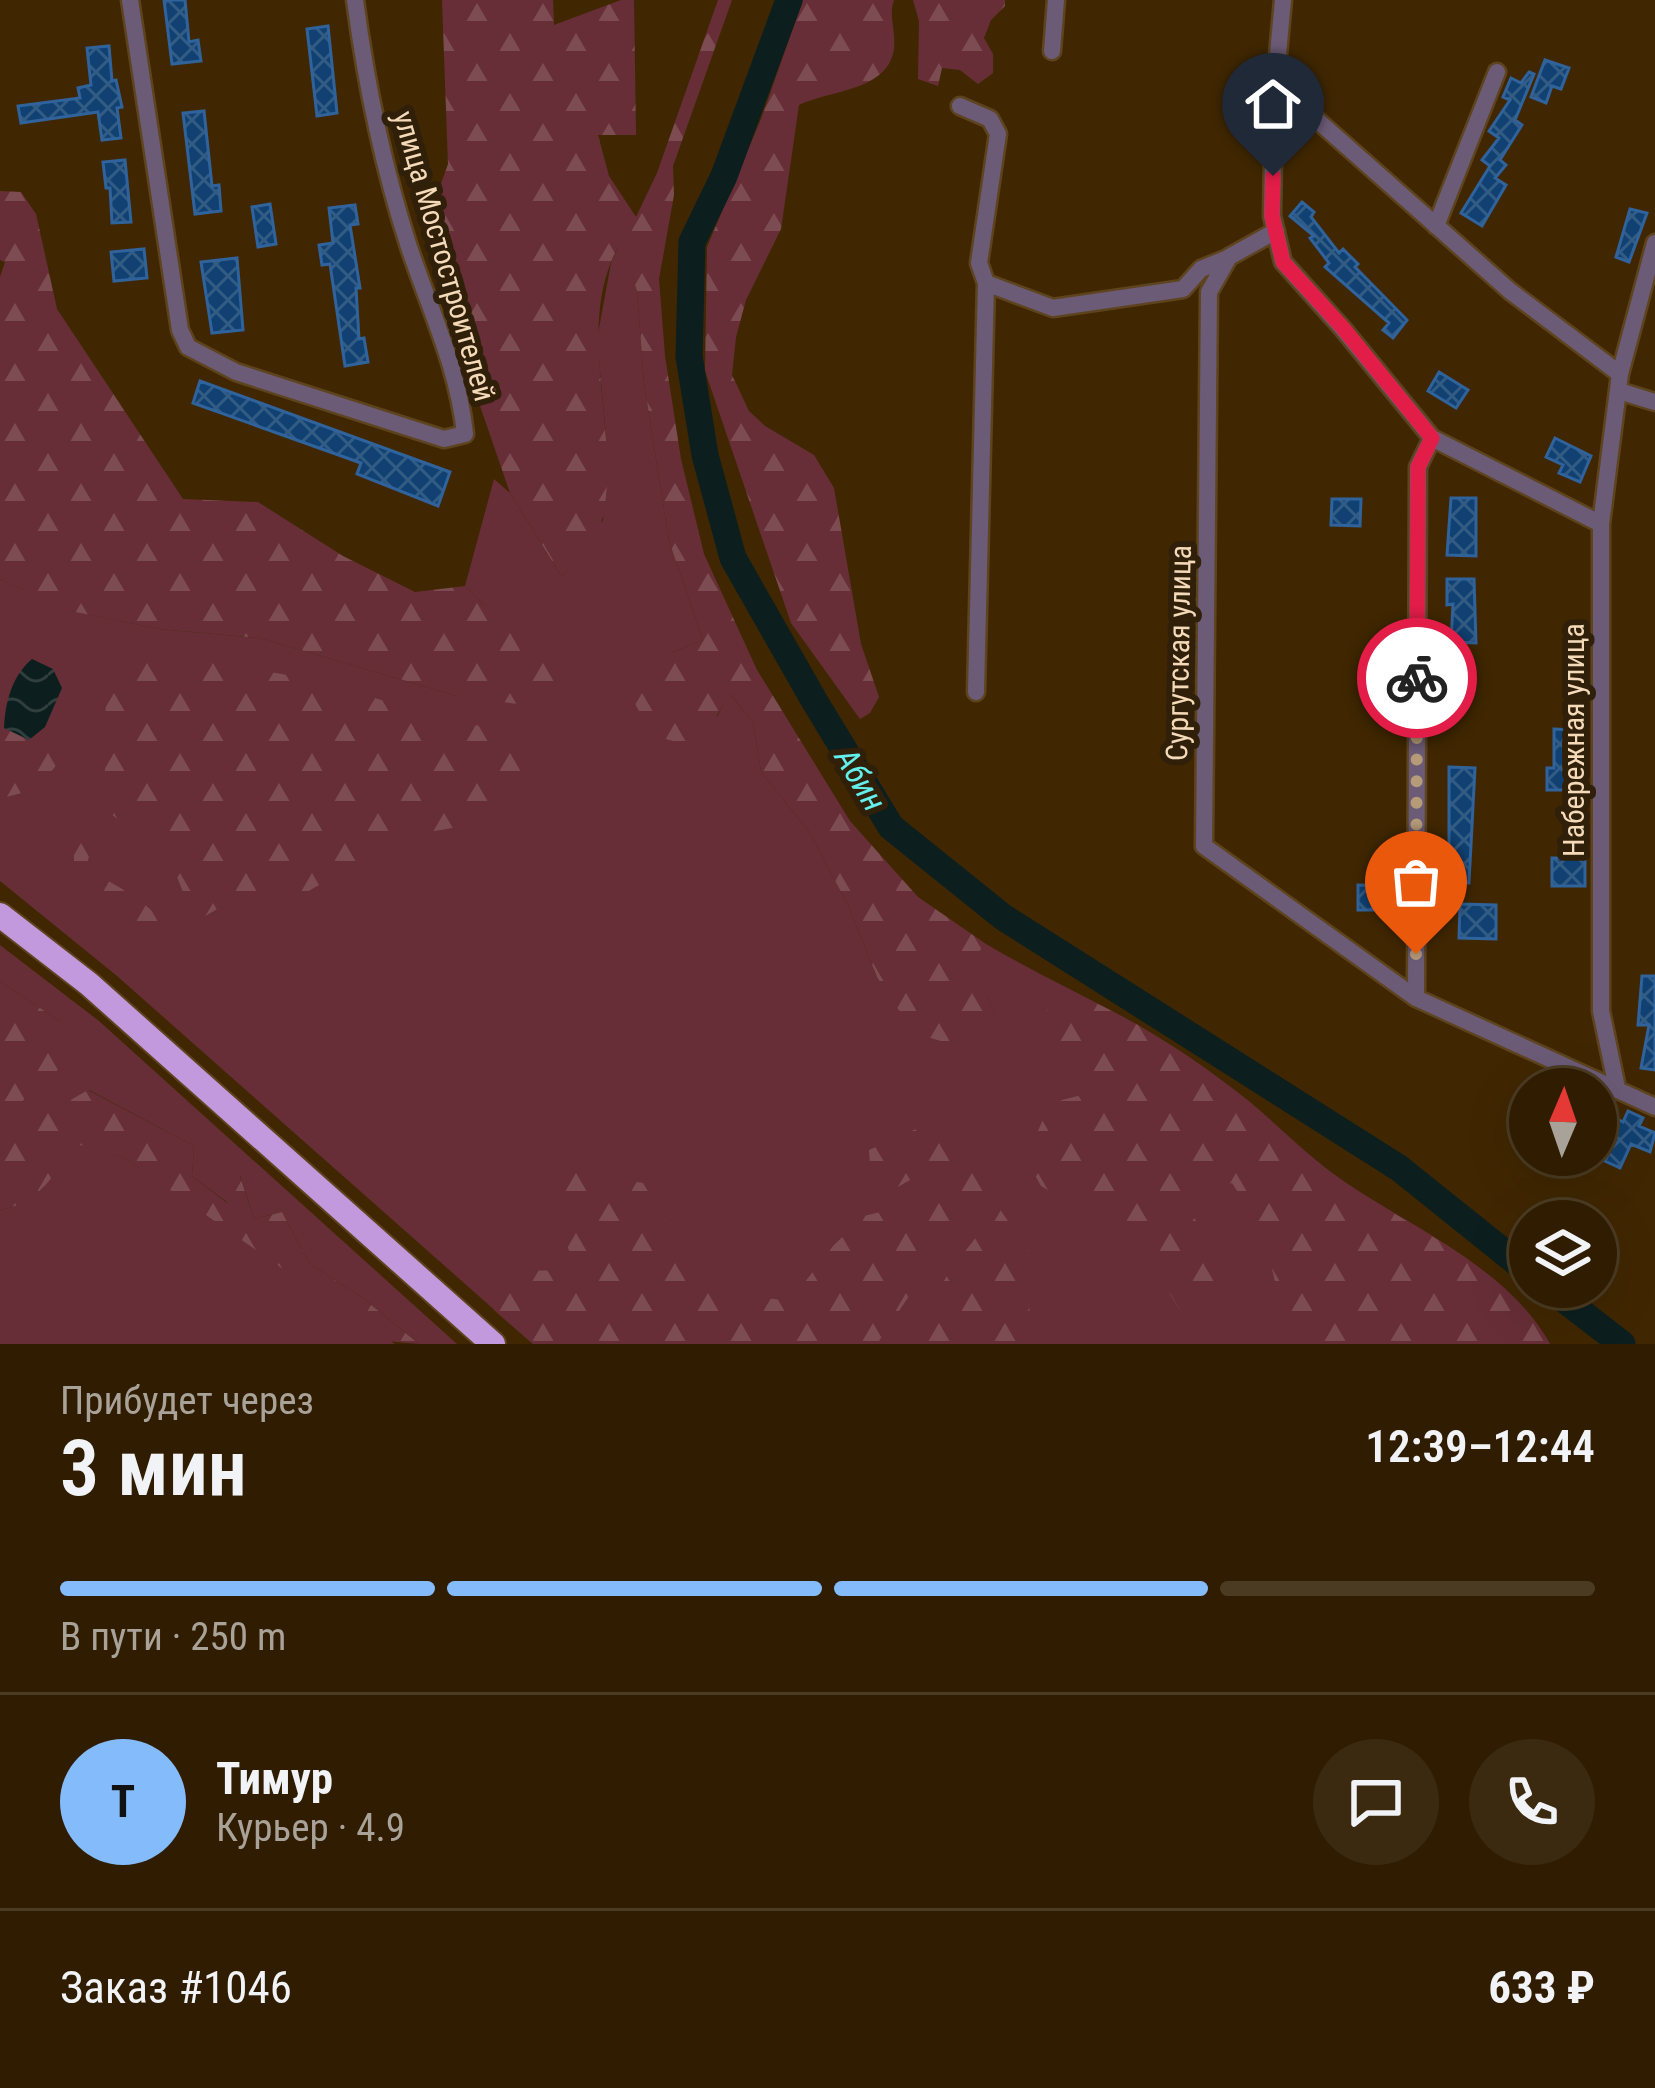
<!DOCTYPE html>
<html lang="ru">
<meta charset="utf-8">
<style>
:root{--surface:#301d01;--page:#3c2a10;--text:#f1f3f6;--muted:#a8a299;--line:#4b3b23;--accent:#84bcfb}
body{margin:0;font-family:"Roboto Condensed",sans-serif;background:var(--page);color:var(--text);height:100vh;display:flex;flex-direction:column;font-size:45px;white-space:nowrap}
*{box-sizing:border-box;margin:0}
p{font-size:39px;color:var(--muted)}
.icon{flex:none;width:66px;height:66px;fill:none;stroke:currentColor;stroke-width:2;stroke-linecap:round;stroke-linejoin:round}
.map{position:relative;height:1344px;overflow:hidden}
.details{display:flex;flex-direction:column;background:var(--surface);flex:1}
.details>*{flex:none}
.needle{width:78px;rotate:2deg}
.buttons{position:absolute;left:1509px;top:1068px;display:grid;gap:24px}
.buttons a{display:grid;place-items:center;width:108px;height:108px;border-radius:50%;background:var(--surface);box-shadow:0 12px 48px #0002,0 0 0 3px var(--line);font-size:60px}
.pin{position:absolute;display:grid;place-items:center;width:102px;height:102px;color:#fff;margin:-123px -51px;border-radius:50% 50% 50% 0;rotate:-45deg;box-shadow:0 0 12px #0007}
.pin .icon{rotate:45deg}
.courier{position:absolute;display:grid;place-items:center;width:120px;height:120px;margin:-60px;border:9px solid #e11d48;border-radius:50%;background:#fff;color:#222;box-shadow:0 3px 15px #0007}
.head em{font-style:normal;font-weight:600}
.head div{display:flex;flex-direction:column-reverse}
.head{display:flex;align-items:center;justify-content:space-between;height:204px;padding:0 60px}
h1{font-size:78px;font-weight:600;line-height:90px}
.bar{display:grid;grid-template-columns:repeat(4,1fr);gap:18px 12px;align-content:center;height:144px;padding:0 60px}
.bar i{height:15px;border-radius:9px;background:var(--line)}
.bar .active{background:var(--accent)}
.bar p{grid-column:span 4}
.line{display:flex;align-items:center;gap:30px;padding:0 60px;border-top:3px solid var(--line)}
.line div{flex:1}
.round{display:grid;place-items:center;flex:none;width:126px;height:126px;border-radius:63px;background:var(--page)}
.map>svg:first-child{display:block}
.grass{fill:#672e37}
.forest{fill:url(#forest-firs)}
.water{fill:url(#water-waves)}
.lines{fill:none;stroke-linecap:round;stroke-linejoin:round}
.river{stroke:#0c1f1e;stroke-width:27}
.building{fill:url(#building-cross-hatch);stroke:#30639b;stroke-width:3}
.minor-casing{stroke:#5d441e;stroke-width:21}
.highway-casing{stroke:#5d441e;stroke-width:28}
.minor{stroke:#6c5b77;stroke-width:16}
.highway{stroke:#c399dd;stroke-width:24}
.done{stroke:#b69b79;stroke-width:12;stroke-dasharray:0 21.6}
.route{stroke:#e11d48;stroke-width:15}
.labels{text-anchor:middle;stroke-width:12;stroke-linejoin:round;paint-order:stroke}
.street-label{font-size:30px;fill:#f5dab9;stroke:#30200a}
.water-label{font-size:33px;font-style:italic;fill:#63f0ec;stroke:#30200a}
</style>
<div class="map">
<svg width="1655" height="1344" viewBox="0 0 1655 1344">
<defs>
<pattern id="forest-firs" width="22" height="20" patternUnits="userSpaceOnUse" patternTransform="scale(3)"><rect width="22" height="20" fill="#672e37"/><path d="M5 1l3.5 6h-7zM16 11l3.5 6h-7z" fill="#7d4c52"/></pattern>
<pattern id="water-waves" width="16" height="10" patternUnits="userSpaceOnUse" patternTransform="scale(3)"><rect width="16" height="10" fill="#0c1f1e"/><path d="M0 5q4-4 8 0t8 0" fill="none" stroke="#303f3d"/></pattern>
<pattern id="building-cross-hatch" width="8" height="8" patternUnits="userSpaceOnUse" patternTransform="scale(3)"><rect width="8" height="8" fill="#104172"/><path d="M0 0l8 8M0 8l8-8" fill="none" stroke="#335c84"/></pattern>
</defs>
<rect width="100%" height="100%" fill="#402701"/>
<!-- grass -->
<path class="grass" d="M621 240 637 291 644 383 669 541 703 640 669 654 717 717 729 693 753 722 761 772 808 830 848 905 877 977 995 1013 969 960 986 944C1050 982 1116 1009 1178 1050 1237 1089 1286 1142 1343 1181 1413 1228 1508 1268 1550 1344H533L117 976 0 881V579L71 611 159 629 260 638 457 696 484 605 465 586 494 479 510 493 562 577 603 520 606 436 597 339 611 263Z
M0 945 99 1021 457 1344H419L364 1299 309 1263 282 1212 254 1219 240 1175 228 1203 192 1176 194 1146 89 1090 33 1122 0 1156V1121L16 1105 61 1022 0 981Z
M76 1143 123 1157 395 1344H0V1210C38 1203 55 1174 76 1143Z"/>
<!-- forest -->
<path class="forest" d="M442 0H553L554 25 621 0H634L636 135H598L609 176 636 217 657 173 718 0H732L673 166 674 195 659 279 665 356 681 459 704 554 757 670 850 821 918 897 986 944 970 961 995 1013 988 1055 914 1033 877 977 848 905 808 830 761 772 753 722 730 694 697 748 652 735 626 687 669 654 703 640 669 541 644 383 637 291 621 242C572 323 621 428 603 516 599 536 574 560 562 577L510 493 468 371 427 223 448 164Z
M803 0H894C888 15 896 31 894 48 889 91 830 90 799 105L781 229 746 300 736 337 732 375 749 411 765 426 814 455 834 488 861 644 879 697 870 713 860 719 791 623 705 371 707 247 761 119Z
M913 0H1005V6L991 20 984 38 993 54V73L978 84 960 70 942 68 938 86 918 79 919 21Z
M0 191 21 192 36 214 57 309 183 499 258 502 343 556 415 592 465 586 484 605 580 675 525 705 457 696 260 638 159 629 70 611 0 579V277L5 262 0 260Z
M169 656 313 679 450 721 529 734 522 771 481 823 429 832 370 856 298 897 224 905 195 922 169 857 111 814 95 832 86 868 136 897 167 924 145 935 74 891V844L105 770 106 667Z
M0 725 29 740 45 727 63 757 37 789 6 797 0 791Z
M0 981 61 1022V1067L0 1121Z
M1053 984C1124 1012 1190 1054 1250 1102 1281 1128 1309 1157 1342 1180 1411 1229 1507 1267 1550 1344H1289L1264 1233 1232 1183 1185 1201 1217 1259 1215 1310 1183 1315 1136 1239 1041 1186 1026 1159 1050 1103 1082 1095 1044 1028Z
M88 1090 194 1146 192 1176 227 1203 239 1173 254 1219 282 1212 309 1263 364 1299 419 1344 386 1341 123 1157 76 1144C55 1174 39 1203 0 1210V1156L32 1122Z
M916 1129 973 1161 989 1199 917 1284 877 1344H533L494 1310 513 1271 575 1270 559 1219 568 1171 643 1183 672 1232 719 1292 790 1301 833 1246 864 1216 925 1201 933 1185 926 1171 889 1192 870 1166 869 1150Z
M999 1208 1030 1253 1029 1343 904 1344 952 1268Z"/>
<!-- water -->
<path class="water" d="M32 659 53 669 62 688 45 727 29 740 4 728C5 702 12 676 32 659Z"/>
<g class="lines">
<!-- river -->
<path class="river" d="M789 0 724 176 692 242 689 356 705 455 733 558 815 702 891 827 1003 917 1399 1168 1530 1273
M1548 1287 1622 1344"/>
</g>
<!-- building -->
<path class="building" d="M164 0H185L189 42 198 40 201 61 172 64Z
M328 26 337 113 317 116 307 29Z
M109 46 112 81 116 80 122 107 117 108 121 138 102 140 98 112 21 123 18 106 80 98 78 88 91 85 87 48Z
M1545 60 1569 68 1561 89 1552 86 1546 103 1531 97Z
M1529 72 1534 74 1515 120 1522 125 1500 160 1506 165 1495 178 1506 185 1482 226 1461 213 1490 166 1482 160 1499 138 1489 131 1510 100 1503 97 1511 78 1521 83Z
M204 111 212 186 219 185 221 211 195 214 183 113Z
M125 160 131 222 112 223 110 188H106L103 162Z
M1302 202 1314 212 1311 217 1339 253 1343 249 1358 264 1355 267 1407 320 1393 338 1383 330 1389 323 1325 267 1329 263 1310 238 1314 236 1290 216Z
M270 204 276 244 258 247 252 207Z
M355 205 358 224 350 225 360 288H356L359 339 364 338 368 362 345 366 330 264 322 265 319 245 333 243 329 208Z
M1630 209 1647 213 1629 262 1616 257Z
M144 249 147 278 114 281 111 252Z
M237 258 243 330 212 333 201 262Z
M1439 372 1468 390 1456 408 1428 391Z
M200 381 450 472 438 506 357 474 361 463 193 403Z
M1555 438 1591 456 1580 482 1559 473 1563 465 1546 457Z
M1451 498H1476V556L1447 555Z
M1332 499H1361L1360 526 1331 525Z
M1447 579H1474L1476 643 1451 642 1453 604 1447 605Z
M1554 729 1572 730 1571 790H1547V768H1554Z
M1449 767 1475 768 1469 883H1441L1442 853H1449Z
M1552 858H1585V886H1552Z
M1358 885 1394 886V910H1358Z
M1460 904 1496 905V939L1459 938Z
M1642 976H1655V1070L1641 1068 1649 1025H1638Z
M1596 1108 1623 1122 1628 1111 1643 1118 1639 1126 1655 1133 1650 1152 1631 1144 1620 1168 1605 1161 1611 1148 1596 1141Z"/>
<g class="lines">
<defs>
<path id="minor" d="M130 0 180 330 188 347 236 372 444 439 465 434C458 367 430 310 409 247 383 167 366 83 355 0
M1283 0 1274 97 1272 216 1283 262 1343 329 1432 438 1601 524
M1052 51 1056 0
M1274 97 1308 112 1510 291 1620 374
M960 106 990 119 998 134 979 263 986 283 1053 308 1183 289 1201 269 1228 258
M1436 226 1497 72
M1276 231 1229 257 1209 292 1204 846 1416 998 1655 1107
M1619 391 1655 402
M976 692 986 283
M1416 998 1418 467 1432 438
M1617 1088 1601 1011V524L1620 374 1655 243"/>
<path id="highway" d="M0 915 89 984 493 1344"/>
</defs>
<!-- minor casing -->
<use href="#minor" class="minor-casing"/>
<!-- highway casing -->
<use href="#highway" class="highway-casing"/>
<!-- minor -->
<use href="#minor" class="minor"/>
<!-- highway -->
<use href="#highway" class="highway"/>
</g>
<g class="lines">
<!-- done -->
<path class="done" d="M1416 954 1417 678"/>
<!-- route -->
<path class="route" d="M1273 176 1272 216 1283 262 1343 328 1432 438 1418 467 1417 678"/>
</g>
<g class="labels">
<!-- street labels -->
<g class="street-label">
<text transform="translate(444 256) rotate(74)" y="10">улица Мостостроителей</text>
<text transform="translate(1179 653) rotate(-89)" y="10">Сургутская улица</text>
<text transform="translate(1574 740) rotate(-90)" y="10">Набережная улица</text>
</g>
<!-- water labels -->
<g class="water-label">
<text transform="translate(861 779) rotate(59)" y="12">Абин</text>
</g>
</g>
</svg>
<div class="buttons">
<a><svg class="needle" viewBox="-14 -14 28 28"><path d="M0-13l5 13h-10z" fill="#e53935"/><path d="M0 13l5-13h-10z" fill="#a8a299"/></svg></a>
<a><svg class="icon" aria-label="layers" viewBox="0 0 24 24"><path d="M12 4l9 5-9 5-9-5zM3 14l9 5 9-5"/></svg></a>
</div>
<div class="pin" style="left:1416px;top:954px;background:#ea580c"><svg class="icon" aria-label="bag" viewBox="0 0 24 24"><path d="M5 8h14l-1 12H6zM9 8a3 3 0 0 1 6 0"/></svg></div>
<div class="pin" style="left:1273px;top:176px;background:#1f2937"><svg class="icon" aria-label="home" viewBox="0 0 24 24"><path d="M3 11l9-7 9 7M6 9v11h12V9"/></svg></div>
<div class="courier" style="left:1417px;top:678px"><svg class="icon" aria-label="bike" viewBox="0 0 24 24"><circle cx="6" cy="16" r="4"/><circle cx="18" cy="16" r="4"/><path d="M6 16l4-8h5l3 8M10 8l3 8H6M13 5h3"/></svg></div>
</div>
<section class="details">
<div class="head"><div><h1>3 мин</h1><p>Прибудет через</p></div><em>12:39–12:44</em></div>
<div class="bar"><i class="active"></i><i class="active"></i><i class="active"></i><i></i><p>В пути · 250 m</p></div>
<div class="line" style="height:216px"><b class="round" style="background:var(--accent);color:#111">Т</b><div><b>Тимур</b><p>Курьер · 4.9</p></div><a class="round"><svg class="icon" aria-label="chat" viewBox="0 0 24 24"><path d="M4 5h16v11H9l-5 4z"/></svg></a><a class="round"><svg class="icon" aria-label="phone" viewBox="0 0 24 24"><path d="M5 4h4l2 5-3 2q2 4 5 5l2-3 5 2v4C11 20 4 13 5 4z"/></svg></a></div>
<div class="line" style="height:156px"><div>Заказ #1046</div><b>633 ₽</b></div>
</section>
